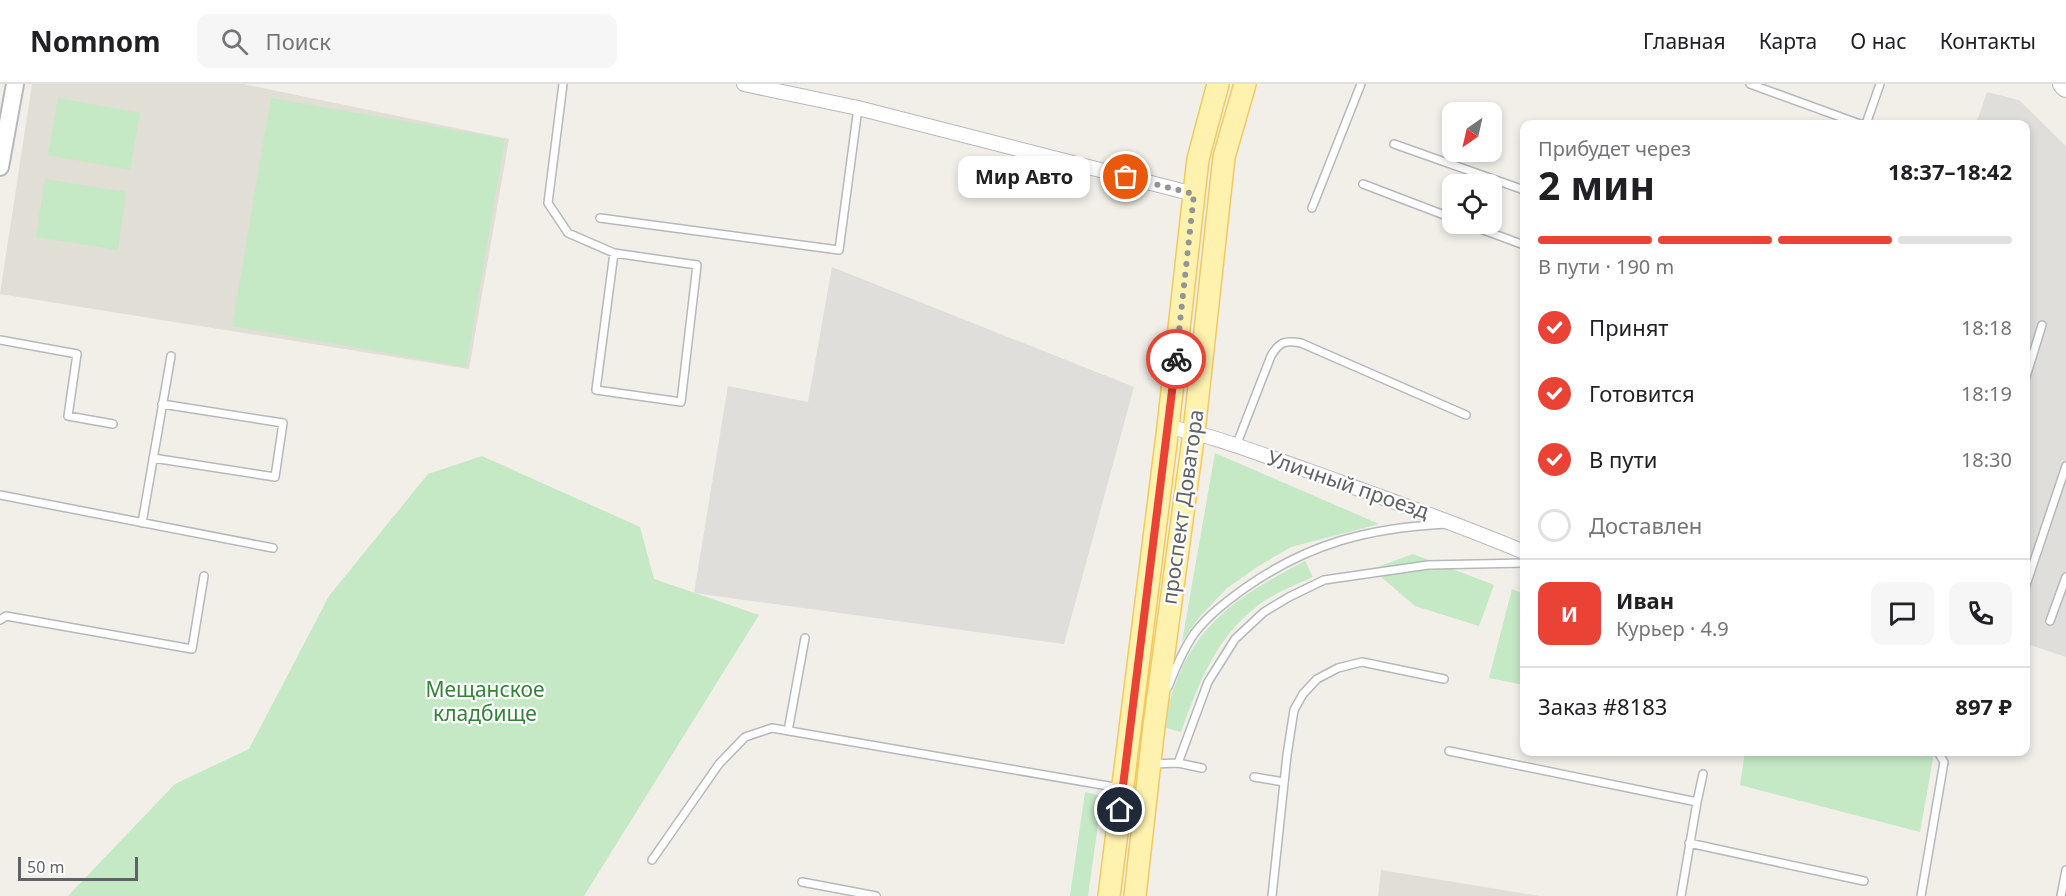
<!DOCTYPE html>
<html lang="ru">
<meta charset="utf-8">
<style>
:root{--surface:#fff;--page:#f6f6f6;--text:#202124;--muted:#757577;--line:#e0e0e0;--accent:#ea4335}
body{margin:0;font-family:"Noto Sans",sans-serif;background:var(--page);color:var(--text);height:100vh;display:flex;flex-direction:column;font-size:22px;white-space:nowrap}
*{box-sizing:border-box;margin:0}
p{font-size:20px;color:var(--muted)}
.icon{flex:none;width:33px;height:33px;fill:none;stroke:currentColor;stroke-width:2;stroke-linecap:round;stroke-linejoin:round}
.map{position:relative;flex:1;overflow:hidden}
.side{position:absolute;left:1520px;top:36px;width:510px;height:636px;display:flex;flex-direction:column;background:var(--surface);border-radius:12px;box-shadow:0 3px 9px #0003}
.side>*{flex:none}
.needle{width:39px;rotate:214deg}
.controls{position:absolute;left:1442px;top:18px;display:grid;gap:12px}
.controls a{display:grid;place-items:center;width:60px;height:60px;border-radius:12px;background:var(--surface);box-shadow:0 3px 9px #0003;font-size:30px}
.scale{position:absolute;left:18px;bottom:15px;width:120px;box-sizing:border-box;padding-left:6px;border:3px solid #5f6368;border-top:0;font-size:16px;line-height:21px;white-space:nowrap;color:#5f6368;-webkit-text-stroke:4px #fff;paint-order:stroke}
.pin{position:absolute;display:grid;place-items:center;width:51px;height:51px;color:#fff;margin:-26px;border:3px solid #fff;border-radius:50%;box-shadow:0 2px 6px #0007}
.courier{position:absolute;display:grid;place-items:center;width:60px;height:60px;margin:-30px;border:4px solid #ea4335;border-radius:50%;background:#fff;color:#222;box-shadow:0 2px 8px #0007}
.bubble{position:absolute;height:42px;border-radius:12px;background:var(--surface);box-shadow:0 3px 9px #0003;font-size:20px;font-weight:700;line-height:42px;text-align:center}
.head em{font-style:normal;font-weight:700}
.head div{display:flex;flex-direction:column-reverse}
.head{display:flex;align-items:center;justify-content:space-between;height:102px;padding:0 18px}
h1{font-size:39px;font-weight:700;line-height:45px}
.bar{display:grid;grid-template-columns:repeat(4,1fr);gap:9px 6px;align-content:center;height:72px;padding:0 18px}
.bar i{height:8px;border-radius:4px;background:var(--line)}
.bar .current{background:var(--accent)}
.bar p{grid-column:span 4}
.line{display:flex;align-items:center;gap:15px;padding:0 18px;border-top:2px solid var(--line)}
.line div{flex:1}
.round{display:grid;place-items:center;flex:none;width:63px;height:63px;border-radius:12px;background:var(--page)}
ol{padding:0 18px;list-style:none}
li{display:flex;align-items:center;gap:18px;height:66px}
li p{margin-inline-start:auto}
li .icon{padding:6px;border-radius:50%;background:var(--accent);color:#fff;stroke-width:4}
li:last-child{color:var(--muted)}
li i{width:33px;height:33px;border:3px solid var(--line);border-radius:50%}
header{display:flex;align-items:center;gap:36px;box-sizing:border-box;height:84px;padding:0 30px;background:var(--surface);border-bottom:2px solid var(--line)}
header strong{font-size:28px}
nav{display:flex;gap:33px;margin-inline-start:auto;font-size:21px}
.search{width:420px;height:54px;background:var(--page);display:flex;align-items:center;gap:15px;box-sizing:border-box;padding:0 21px;border-radius:12px;color:var(--muted);font-size:22px}
.map>svg:first-child{display:block}
.industrial{fill:#e0deda}
.education{fill:#e1ded6}
.green{fill:#c5e8c5}
.lines{fill:none;stroke-linecap:round;stroke-linejoin:round}
.service-casing{stroke:#b5b8bc;stroke-width:10}
.minor-casing{stroke:#b5b8bc;stroke-width:16}
.tertiary-casing{stroke:#b5b8bc;stroke-width:20}
.secondary-casing{stroke:#b6babf;stroke-width:22}
.primary-casing{stroke:#f2c960;stroke-width:24}
.service{stroke:#fff;stroke-width:7}
.minor{stroke:#fff;stroke-width:14}
.tertiary{stroke:#fff;stroke-width:16}
.secondary{stroke:#fff;stroke-width:20}
.primary{stroke:#fff2af;stroke-width:21}
.done{stroke:#929495;stroke-width:6;stroke-dasharray:0 10.8}
.route{stroke:#ea4335;stroke-width:8}
.labels{text-anchor:middle;stroke-width:4.5;stroke-linejoin:round;paint-order:stroke}
.street-label{font-size:21px;fill:#5f6368;stroke:#fff}
.park-label{font-size:21px;fill:#348238;stroke:#fff}
</style>
<header>
<strong>Nomnom</strong>
<div class="search"><svg class="icon" aria-label="search" viewBox="0 0 24 24"><circle cx="10" cy="10" r="6"/><path d="M15 15l6 6"/></svg>Поиск</div>
<nav><a>Главная</a><a>Карта</a><a>О нас</a><a>Контакты</a></nav>
</header>
<div class="map">
<svg width="2066" height="812" viewBox="0 0 2066 812">
<rect width="100%" height="100%" fill="#f1efe8"/>
<!-- industrial -->
<path class="industrial" d="M1987 8 2019 16 2066 62V573L2025 559V40H1976Z
M832 183 1134 303 1064 560 694 509 728 302 808 318Z"/>
<!-- education -->
<path class="education" d="M32 0H243L509 55 469 285 0 210Z
M1381 786 1540 812H1378Z"/>
<!-- green -->
<path class="green" d="M58 14 140 29 130 86 48 71Z
M271 14 505 55 466 283 232 242Z
M45 95 126 108 118 166 36 153Z
M1215 369 1379 440 1291 463 1257 483 1226 505 1197 536 1182 558Z
M482 372 640 443 654 495 759 531 584 812H68L175 700 249 665 329 512 428 390Z
M1413 470 1494 501 1479 542 1415 522 1372 485Z
M1305 477 1313 493C1293 502 1272 510 1256 523 1215 555 1198 601 1181 648L1163 643C1167 628 1170 613 1176 598 1200 535 1247 507 1305 477Z
M1512 505 1524 510V601L1489 594Z
M1745 668H1929L1934 669 1920 748 1740 701Z
M1085 708 1102 712 1088 812H1070Z"/>
<g class="lines">
<defs>
<path id="service" d="M563 0 548 119 568 149 614 169 697 181 681 318 596 306 614 169
M1750 0 1860 40
M1866 40 1880 0
M1394 60 1524 106
M1363 100 1452 134
M1312 124 1361 0
M600 134 839 166 858 24
M1467 140 1524 161
M0 256 77 270 68 332 113 340
M2025 296 2042 241
M1236 362 1271 272C1279 258 1285 256 1301 259L1466 331
M153 374 275 393 283 339 162 320
M0 411 273 464
M142 439 171 272
M2025 504 2066 382
M0 536 6 532 192 565 204 492
M2050 537 2066 493
M1168 603C1175 585 1183 566 1194 550 1207 532 1227 517 1245 504 1309 459 1369 444 1446 440
M788 647 805 554
M1449 667 1697 718 1681 812
M1178 679 1202 684
M1152 680 1178 679 1208 598 1235 555 1264 528 1289 513 1324 496 1428 481 1524 479
M1254 693 1284 698
M1697 718 1703 690
M1689 759 1864 797
M652 776 719 680 745 653 772 644 1120 704
M802 798 876 812
M1272 812 1287 671 1294 626 1303 610 1317 595 1338 584 1362 578 1444 595
M1921 812 1944 678 1938 668
M2061 812 2066 786"/>
<path id="minor" d="M744 0 858 24 1194 110
M1168 343C1217 352 1262 371 1309 387 1381 413 1453 438 1524 468"/>
<path id="tertiary" d="M0 83 15 0"/>
<path id="secondary" d="M2063 0 2066 3"/>
<path id="primary" d="M1109 812 1168 343 1194 110 1198 75 1218 0
M1135 812 1154 642 1194 348 1224 73 1245 0"/>
</defs>
<!-- service casing -->
<use href="#service" class="service-casing"/>
<!-- minor casing -->
<use href="#minor" class="minor-casing"/>
<!-- tertiary casing -->
<use href="#tertiary" class="tertiary-casing"/>
<!-- secondary casing -->
<use href="#secondary" class="secondary-casing"/>
<!-- primary casing -->
<use href="#primary" class="primary-casing"/>
<!-- service -->
<use href="#service" class="service"/>
<!-- minor -->
<use href="#minor" class="minor"/>
<!-- tertiary -->
<use href="#tertiary" class="tertiary"/>
<!-- secondary -->
<use href="#secondary" class="secondary"/>
<!-- primary -->
<use href="#primary" class="primary"/>
</g>
<g class="lines">
<!-- done -->
<path class="done" d="M1126 93 1194 110 1176 275"/>
<!-- route -->
<path class="route" d="M1120 726 1176 275"/>
</g>
<g class="labels">
<!-- street labels -->
<g class="street-label">
<text transform="translate(1348 401) rotate(19)" y="7">Уличный проезд</text>
<text transform="translate(1183 423) rotate(-82)" y="7">проспект Доватора</text>
</g>
<!-- park labels -->
<g class="park-label">
<text x="485" y="613">Мещанское<tspan x="485" dy="24">кладбище</tspan></text>
</g>
</g>
</svg>
<div class="controls">
<a><svg class="needle" viewBox="-14 -14 28 28"><path d="M0-13l5 13h-10z" fill="#e53935"/><path d="M0 13l5-13h-10z" fill="#757577"/></svg></a>
<a><svg class="icon" aria-label="locate" viewBox="0 0 24 24"><circle cx="12" cy="12" r="6"/><path d="M12 2v4M12 18v4M2 12h4M18 12h4"/></svg></a>
</div>
<div class="scale">50 m</div>
<div class="pin" style="left:1126px;top:93px;background:#ea580c"><svg class="icon" aria-label="bag" viewBox="0 0 24 24"><path d="M5 8h14l-1 12H6zM9 8a3 3 0 0 1 6 0"/></svg></div>
<div class="pin" style="left:1120px;top:726px;background:#1f2937"><svg class="icon" aria-label="home" viewBox="0 0 24 24"><path d="M3 11l9-7 9 7M6 9v11h12V9"/></svg></div>
<div class="courier" style="left:1176px;top:275px"><svg class="icon" aria-label="bike" viewBox="0 0 24 24"><circle cx="6" cy="16" r="4"/><circle cx="18" cy="16" r="4"/><path d="M6 16l4-8h5l3 8M10 8l3 8H6M13 5h3"/></svg></div>
<div class="bubble" style="left:958px;top:72px;width:132px">Мир Авто</div>
<section class="side">
<div class="head"><div><h1>2 мин</h1><p>Прибудет через</p></div><em>18:37–18:42</em></div>
<div class="bar"><i class="current"></i><i class="current"></i><i class="current"></i><i></i><p>В пути · 190 m</p></div>
<ol>
<li><svg class="icon" aria-label="check" viewBox="0 0 24 24"><path d="M5 12l5 5 9-10"/></svg>Принят<p>18:18</p></li>
<li><svg class="icon" aria-label="check" viewBox="0 0 24 24"><path d="M5 12l5 5 9-10"/></svg>Готовится<p>18:19</p></li>
<li><svg class="icon" aria-label="check" viewBox="0 0 24 24"><path d="M5 12l5 5 9-10"/></svg>В пути<p>18:30</p></li>
<li><i></i>Доставлен</li>
</ol>
<div class="line" style="height:108px"><b class="round" style="background:var(--accent);color:#fff">И</b><div><b>Иван</b><p>Курьер · 4.9</p></div><a class="round"><svg class="icon" aria-label="chat" viewBox="0 0 24 24"><path d="M4 5h16v11H9l-5 4z"/></svg></a><a class="round"><svg class="icon" aria-label="phone" viewBox="0 0 24 24"><path d="M5 4h4l2 5-3 2q2 4 5 5l2-3 5 2v4C11 20 4 13 5 4z"/></svg></a></div>
<div class="line" style="height:78px"><div>Заказ #8183</div><b>897 ₽</b></div>
</section>
</div>
